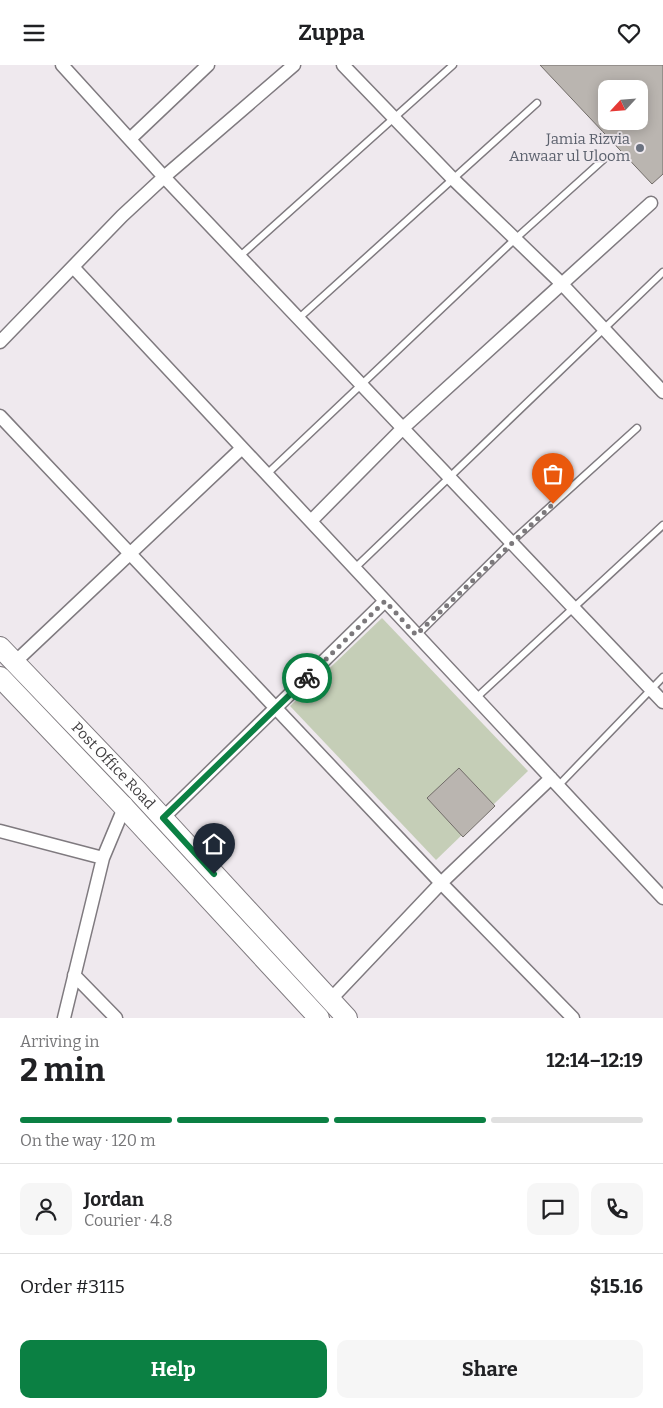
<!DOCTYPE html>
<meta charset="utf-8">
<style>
:root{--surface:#fff;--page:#f6f6f6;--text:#202124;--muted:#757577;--line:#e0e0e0;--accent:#0b8043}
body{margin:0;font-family:Bitter,serif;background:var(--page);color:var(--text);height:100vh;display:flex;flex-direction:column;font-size:19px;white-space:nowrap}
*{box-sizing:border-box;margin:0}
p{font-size:16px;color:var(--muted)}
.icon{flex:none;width:28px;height:28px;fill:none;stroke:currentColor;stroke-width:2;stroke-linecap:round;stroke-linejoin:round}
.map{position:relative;height:953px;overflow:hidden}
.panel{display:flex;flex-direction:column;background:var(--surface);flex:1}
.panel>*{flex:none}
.needle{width:32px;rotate:244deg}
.controls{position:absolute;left:598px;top:15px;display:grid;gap:10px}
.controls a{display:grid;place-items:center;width:50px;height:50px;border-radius:10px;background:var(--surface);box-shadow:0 2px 12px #0003;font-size:25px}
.pin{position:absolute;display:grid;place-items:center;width:42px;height:42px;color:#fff;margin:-51px -21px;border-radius:50% 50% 50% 0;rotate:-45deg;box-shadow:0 0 5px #0007}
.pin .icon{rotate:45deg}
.courier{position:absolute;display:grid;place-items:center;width:50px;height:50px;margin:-25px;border:4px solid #0b8043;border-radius:50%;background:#fff;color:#222;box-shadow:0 1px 6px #0007}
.headline em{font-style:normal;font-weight:700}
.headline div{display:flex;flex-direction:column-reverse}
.headline{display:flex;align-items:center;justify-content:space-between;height:85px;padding:0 20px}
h1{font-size:32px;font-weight:700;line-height:38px}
.bar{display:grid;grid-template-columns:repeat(4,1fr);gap:8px 5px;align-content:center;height:60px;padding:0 20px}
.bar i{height:6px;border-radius:4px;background:var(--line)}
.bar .on{background:var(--accent)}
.bar p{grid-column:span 4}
.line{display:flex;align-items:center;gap:12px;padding:0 20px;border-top:1px solid var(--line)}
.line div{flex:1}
.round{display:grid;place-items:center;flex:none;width:52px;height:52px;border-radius:10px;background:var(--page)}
.primary-button{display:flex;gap:10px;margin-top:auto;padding:10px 20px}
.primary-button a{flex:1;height:58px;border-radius:10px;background:var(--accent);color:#fff;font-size:20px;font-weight:700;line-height:58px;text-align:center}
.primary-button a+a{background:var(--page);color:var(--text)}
header{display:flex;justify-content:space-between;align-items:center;height:65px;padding:0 20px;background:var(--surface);font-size:22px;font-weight:700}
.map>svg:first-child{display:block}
.green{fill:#c5ceb7}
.building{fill:#bab5b0;stroke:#716c68;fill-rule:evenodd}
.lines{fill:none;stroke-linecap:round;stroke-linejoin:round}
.lane-casing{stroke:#7f7a7f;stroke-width:9}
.street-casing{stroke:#7f7a7f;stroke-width:15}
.primary-casing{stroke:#7f7a7f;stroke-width:22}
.lane{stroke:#fff;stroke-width:6}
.street{stroke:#fff;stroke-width:12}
.primary{stroke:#fff;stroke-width:20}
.done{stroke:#7c797c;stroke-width:5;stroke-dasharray:0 9}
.route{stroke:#0b8043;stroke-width:6}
.worship-dot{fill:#6b7280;stroke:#efe9ee;stroke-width:2}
.labels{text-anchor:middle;stroke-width:4;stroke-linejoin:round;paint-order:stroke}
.worship-label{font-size:15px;fill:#5b616d;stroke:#efe9ee;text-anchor:end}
.street-label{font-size:15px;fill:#3e3c3e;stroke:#efe9ee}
</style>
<header><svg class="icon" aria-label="menu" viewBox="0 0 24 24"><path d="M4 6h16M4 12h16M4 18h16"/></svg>Zuppa<svg class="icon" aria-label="heart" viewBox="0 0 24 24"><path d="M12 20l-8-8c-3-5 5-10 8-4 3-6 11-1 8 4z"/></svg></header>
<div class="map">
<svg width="663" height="953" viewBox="0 0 663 953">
<rect width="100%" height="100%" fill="#efe9ee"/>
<!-- green -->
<path class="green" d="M382 553 528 706 436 795 290 641Z"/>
<!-- building -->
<path class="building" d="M540 0H663V109L652 119ZM606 24H639V56H606Z
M459 703 495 741 463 772 427 733Z"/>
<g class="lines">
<defs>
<path id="lane" d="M239 192 453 0
M298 254 537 38
M267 409 514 175 604 94
M355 503 663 207
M417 570 511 477 637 363
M476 633 663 460
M558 721 663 612"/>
<path id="street" d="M62 0 164 112 663 637
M343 0 452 113 561 218 663 327
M130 74 208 0
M73 202 663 833
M0 277 122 151 164 112 294 0
M0 351 441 818 573 953
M311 456 403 363 651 138
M14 598 242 383
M163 753 385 536
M0 766 103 793
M74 910 116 953
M330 935 441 818 551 713
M64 953 103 793 126 738"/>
<g id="primary">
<path id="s1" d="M0 582 137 725 347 953"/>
<path d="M0 612 123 741 319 953"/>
</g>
</defs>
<!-- lane casing -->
<use href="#lane" class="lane-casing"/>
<!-- street casing -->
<use href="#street" class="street-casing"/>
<!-- primary casing -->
<use href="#primary" class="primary-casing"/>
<!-- lane -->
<use href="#lane" class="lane"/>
<!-- street -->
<use href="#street" class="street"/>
<!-- primary -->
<use href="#primary" class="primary"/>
</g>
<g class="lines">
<!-- done -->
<path class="done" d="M307 613 385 536 416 570 553 439"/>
<!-- route -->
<path class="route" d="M214 809 163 753 307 613"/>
</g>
<!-- markers -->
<circle class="worship-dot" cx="640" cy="83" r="5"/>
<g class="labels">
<!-- worship labels -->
<g class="worship-label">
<text x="630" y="79">Jamia Rizvia<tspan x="630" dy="17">Anwaar ul Uloom</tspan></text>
</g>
<!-- street labels -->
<g class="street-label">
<text dy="5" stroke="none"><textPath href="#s1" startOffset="164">Post Office Road</textPath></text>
</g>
</g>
</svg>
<div class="controls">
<a><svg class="needle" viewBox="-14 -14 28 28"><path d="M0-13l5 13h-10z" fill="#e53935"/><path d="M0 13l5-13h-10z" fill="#757577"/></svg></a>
</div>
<div class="pin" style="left:553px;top:439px;background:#ea580c"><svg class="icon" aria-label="bag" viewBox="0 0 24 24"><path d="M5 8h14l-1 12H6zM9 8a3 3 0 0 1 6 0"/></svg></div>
<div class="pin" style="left:214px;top:809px;background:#1f2937"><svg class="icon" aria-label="home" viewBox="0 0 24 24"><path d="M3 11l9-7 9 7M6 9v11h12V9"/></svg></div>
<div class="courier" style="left:307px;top:613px"><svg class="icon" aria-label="bike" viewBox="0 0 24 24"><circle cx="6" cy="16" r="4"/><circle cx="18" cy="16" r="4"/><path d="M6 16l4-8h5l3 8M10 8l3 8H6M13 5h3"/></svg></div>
</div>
<section class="panel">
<div class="headline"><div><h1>2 min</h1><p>Arriving in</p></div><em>12:14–12:19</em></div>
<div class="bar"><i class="on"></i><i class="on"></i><i class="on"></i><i></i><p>On the way · 120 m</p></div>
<div class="line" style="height:90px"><a class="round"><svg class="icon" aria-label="person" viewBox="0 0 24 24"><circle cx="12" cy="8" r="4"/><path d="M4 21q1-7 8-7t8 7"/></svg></a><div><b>Jordan</b><p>Courier · 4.8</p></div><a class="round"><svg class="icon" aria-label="chat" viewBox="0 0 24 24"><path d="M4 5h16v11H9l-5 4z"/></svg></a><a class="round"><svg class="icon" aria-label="phone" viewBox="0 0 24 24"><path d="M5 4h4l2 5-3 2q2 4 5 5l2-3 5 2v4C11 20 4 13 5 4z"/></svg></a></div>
<div class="line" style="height:65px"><div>Order #3115</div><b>$15.16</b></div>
<div class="primary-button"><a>Help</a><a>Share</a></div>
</section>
